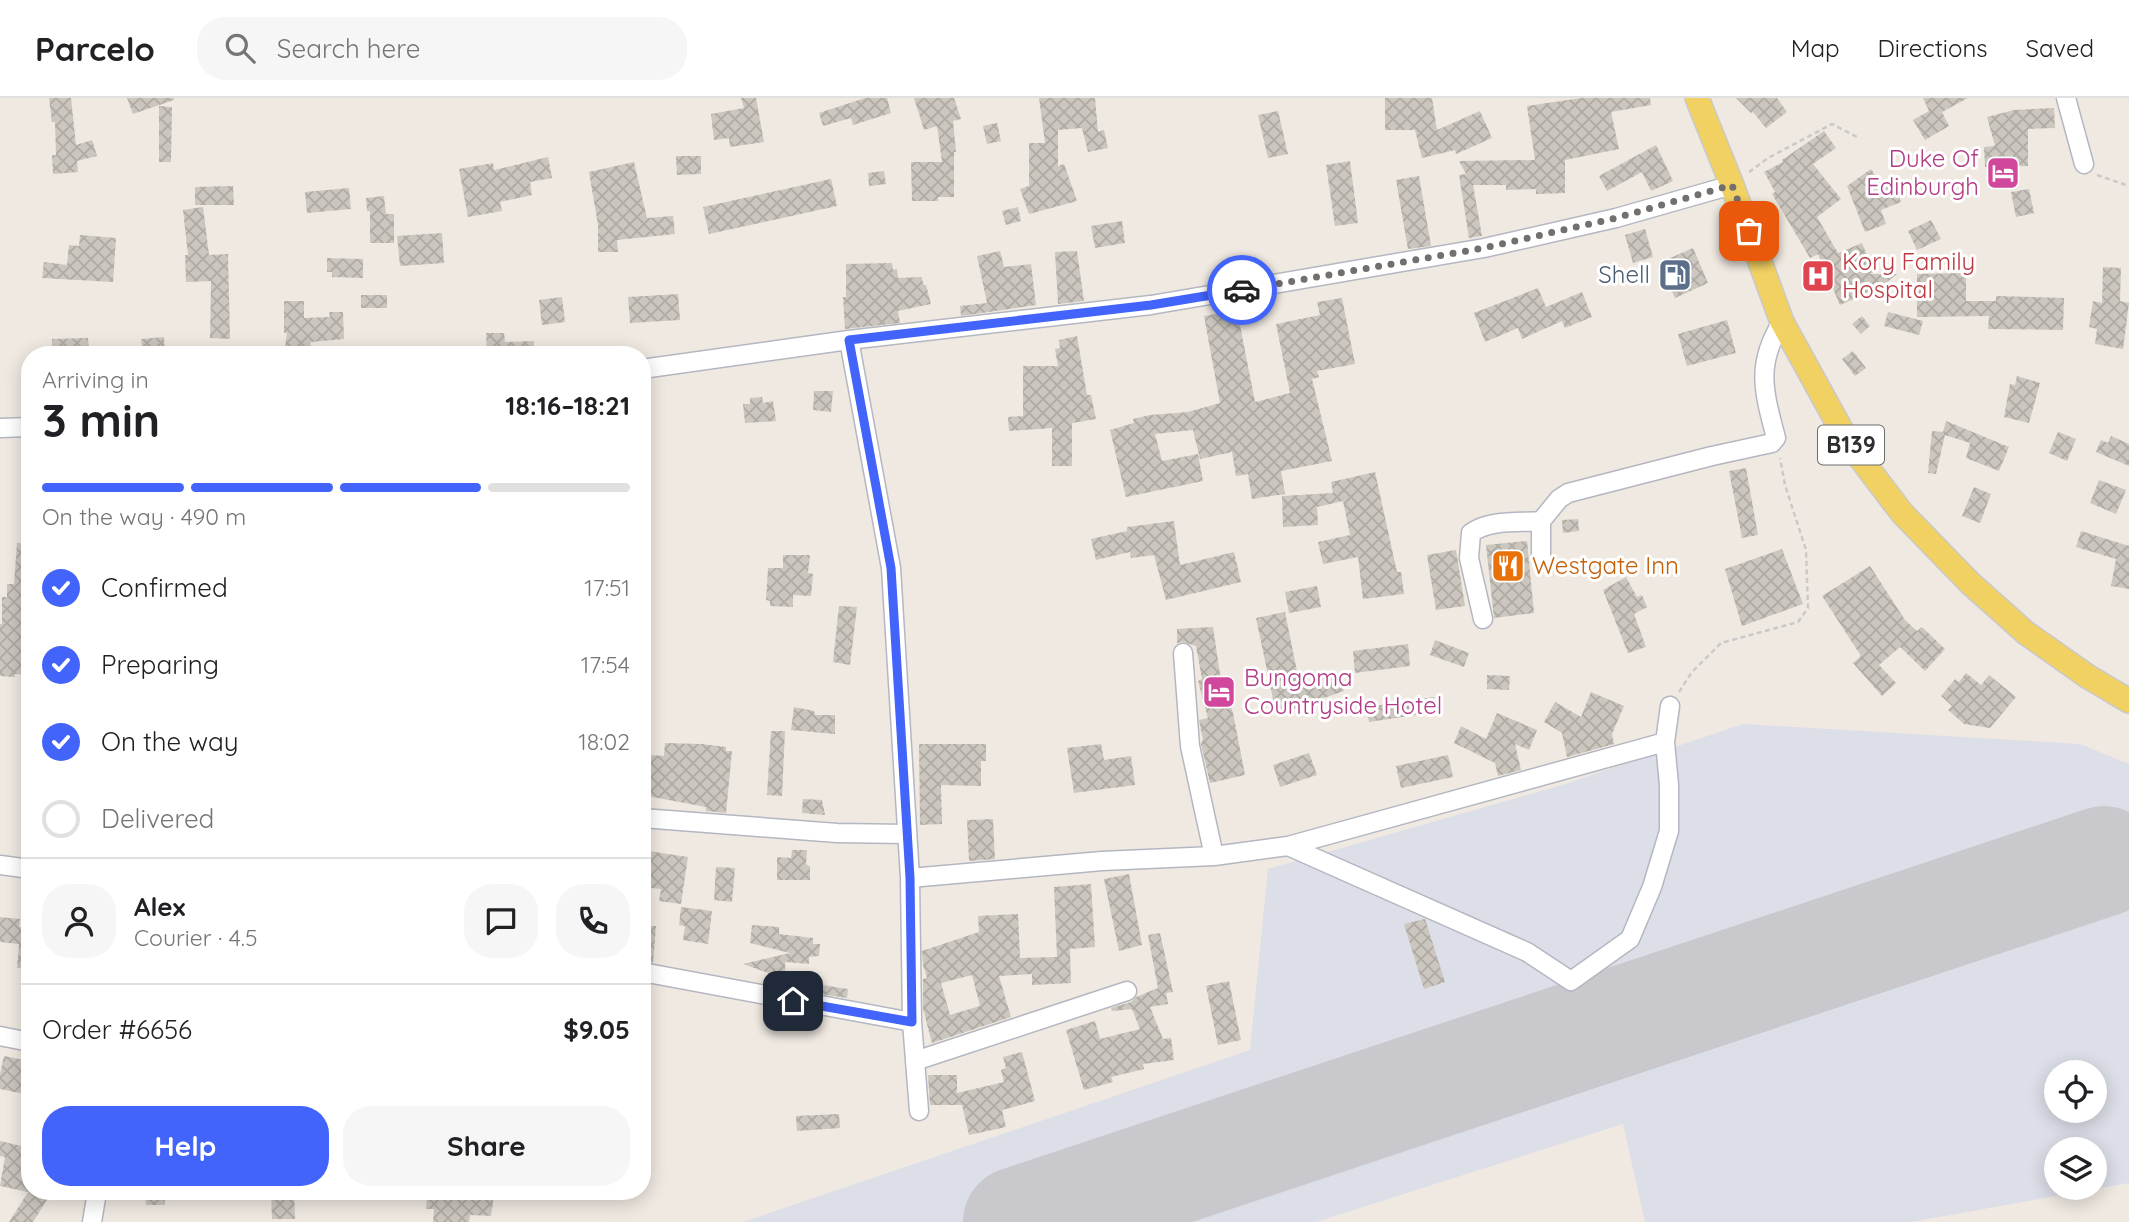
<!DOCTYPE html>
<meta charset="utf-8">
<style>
:root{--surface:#fff;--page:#f6f6f6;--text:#202124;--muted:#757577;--line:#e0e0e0;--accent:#4264fb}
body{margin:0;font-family:Quicksand,sans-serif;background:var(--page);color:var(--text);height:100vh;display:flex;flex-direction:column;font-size:26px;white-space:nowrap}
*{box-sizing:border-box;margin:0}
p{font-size:23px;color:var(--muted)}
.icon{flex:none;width:38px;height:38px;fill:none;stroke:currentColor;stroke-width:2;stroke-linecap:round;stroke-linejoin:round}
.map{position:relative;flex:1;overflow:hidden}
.details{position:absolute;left:21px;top:248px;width:630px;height:854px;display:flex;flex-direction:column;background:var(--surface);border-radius:28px;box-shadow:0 4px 18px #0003}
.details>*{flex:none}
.tools{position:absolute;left:2044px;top:962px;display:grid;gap:14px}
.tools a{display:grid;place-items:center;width:63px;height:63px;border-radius:50%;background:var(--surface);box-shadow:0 4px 18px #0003;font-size:35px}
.pin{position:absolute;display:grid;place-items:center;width:60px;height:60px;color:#fff;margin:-30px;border-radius:14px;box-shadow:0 4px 10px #0006}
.courier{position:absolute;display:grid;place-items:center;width:70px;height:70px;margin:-35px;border:5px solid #4264fb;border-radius:50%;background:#fff;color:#222;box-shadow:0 2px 9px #0007}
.head em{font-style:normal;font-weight:800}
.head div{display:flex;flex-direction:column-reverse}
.head{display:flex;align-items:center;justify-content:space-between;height:119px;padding:0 21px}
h1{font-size:46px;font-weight:800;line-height:52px}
.bar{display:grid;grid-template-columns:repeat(4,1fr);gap:10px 7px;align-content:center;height:84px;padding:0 21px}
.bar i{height:9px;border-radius:5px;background:var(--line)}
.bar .current{background:var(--accent)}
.bar p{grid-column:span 4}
.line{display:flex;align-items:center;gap:18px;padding:0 21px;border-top:2px solid var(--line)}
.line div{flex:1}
.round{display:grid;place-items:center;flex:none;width:74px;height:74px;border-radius:28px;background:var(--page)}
ol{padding:0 21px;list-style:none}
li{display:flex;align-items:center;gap:21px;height:77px}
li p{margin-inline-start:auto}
li .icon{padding:7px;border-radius:50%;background:var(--accent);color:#fff;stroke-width:4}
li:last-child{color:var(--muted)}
li i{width:38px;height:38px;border:4px solid var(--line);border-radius:50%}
.action{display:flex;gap:14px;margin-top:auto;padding:14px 21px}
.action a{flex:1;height:80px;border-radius:28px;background:var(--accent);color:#fff;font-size:28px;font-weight:800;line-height:80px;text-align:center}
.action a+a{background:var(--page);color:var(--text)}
header{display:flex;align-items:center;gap:42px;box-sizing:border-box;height:98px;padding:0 35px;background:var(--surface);border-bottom:2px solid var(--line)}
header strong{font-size:33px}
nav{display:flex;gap:38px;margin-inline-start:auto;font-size:24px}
.search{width:490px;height:63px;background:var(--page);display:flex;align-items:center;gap:18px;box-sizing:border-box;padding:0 24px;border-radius:28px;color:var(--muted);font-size:26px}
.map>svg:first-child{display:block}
.airport{fill:#dcdee8;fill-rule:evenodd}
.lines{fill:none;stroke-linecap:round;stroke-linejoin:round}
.runway{stroke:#c9c8cc;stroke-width:110}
.building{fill:url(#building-cross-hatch);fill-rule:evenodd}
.minor-casing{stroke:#b4b7c1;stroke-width:21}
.major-casing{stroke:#c9c9c9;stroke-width:26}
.path{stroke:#c9c9c9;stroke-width:2.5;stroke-dasharray:5 3.5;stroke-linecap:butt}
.minor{stroke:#fff;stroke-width:18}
.major{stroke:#f2d163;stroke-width:23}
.done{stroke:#726f6d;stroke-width:7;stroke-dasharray:0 12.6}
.route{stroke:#4264fb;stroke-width:9}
.labels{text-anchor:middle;stroke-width:6;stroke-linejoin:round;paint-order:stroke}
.shield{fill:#fff;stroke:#6d6d6d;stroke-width:2}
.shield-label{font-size:23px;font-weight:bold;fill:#2e2e2e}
.hotel-label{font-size:24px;fill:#b23c85;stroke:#fff;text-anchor:end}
.health-label{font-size:24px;fill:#be3a42;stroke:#fff;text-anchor:start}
.service-label{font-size:24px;fill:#4e5e75;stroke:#fff;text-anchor:end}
.food-label{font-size:24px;fill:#c56008;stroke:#fff;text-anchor:start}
</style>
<header>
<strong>Parcelo</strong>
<div class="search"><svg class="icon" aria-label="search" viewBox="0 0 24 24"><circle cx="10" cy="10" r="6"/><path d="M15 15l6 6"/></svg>Search here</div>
<nav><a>Map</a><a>Directions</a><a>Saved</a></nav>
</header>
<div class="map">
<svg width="2129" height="1124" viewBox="0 0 2129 1124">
<defs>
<pattern id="building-cross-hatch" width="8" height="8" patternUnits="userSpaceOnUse" patternTransform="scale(1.75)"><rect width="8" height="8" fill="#cbc7bf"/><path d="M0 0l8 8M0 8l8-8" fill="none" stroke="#afaba4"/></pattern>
</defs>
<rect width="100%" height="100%" fill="#efe9e1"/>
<!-- airport -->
<path class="airport" d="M1743 626 2080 646 2129 666V1085L1911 1124H1645L1623 1026 1316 1124H743L1250 952 1268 771 1562 687ZM2056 975H2095V1013H2056ZM2056 1052H2095V1090H2056Z"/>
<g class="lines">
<!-- runway -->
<path class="runway" d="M1018 1124 2104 763"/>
</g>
<!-- building -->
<path class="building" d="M49 0H71L76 47 92 42 97 58 77 63 78 74 53 76 52 57H56L55 24H52Z
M127 0H174V2L133 16Z
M741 0H756L764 44 730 49 729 40 714 42 711 16 744 10Z
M865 0H887L891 15 853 27 851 20 823 28 819 15Z
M914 0H954L961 21 953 23 956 54H954V99H938V103H912L911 64H942L937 28 924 32Z
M1039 0H1095L1098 34 1104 32 1108 50 1088 54 1082 30 1058 32V68L1064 66 1077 103 1029 116 1020 91 1029 88V45H1045Z
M1385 0H1432L1437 32 1480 13 1492 40 1456 56 1455 52 1422 60 1415 32H1385Z
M1581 0H1650L1651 7 1611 14 1619 51 1565 62V95L1536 96V91L1506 92V87H1473L1482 138 1469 140 1459 77 1466 76 1459 63 1535 62 1527 8Z
M1736 0H1777L1787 14 1766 30 1753 14 1751 15Z
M1923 0H1968L1942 14 1949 28 1925 42 1913 22 1929 13Z
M159 8 172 9 171 64H159Z
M2054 10 2055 30 2028 31V68L1985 69 1984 49 1995 48 1987 19 2014 12Z
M1278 13 1288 56 1268 60 1258 17Z
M997 25 1001 43 987 46 983 28Z
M1824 33 1836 50 1813 66 1841 101 1817 119 1838 155 1862 145 1874 174 1869 176H1897L1881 189 1840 207 1818 156 1810 160 1772 96 1775 94 1764 74 1783 64 1782 62Z
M1656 47 1673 83 1651 93 1642 74 1607 93 1599 78Z
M676 58H701V76L677 77Z
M548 59 552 80 530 84 532 97 500 104 502 113 468 119 459 71 493 65 494 72Z
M1350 63 1358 125 1335 128 1326 67Z
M634 64 647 120 673 118 675 136 617 142 618 154H598V127L589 74Z
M1871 71 1884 90 1895 86 1901 104 1881 112 1886 126 1865 134 1847 88Z
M884 73 886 86 869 88 868 75Z
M1419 78 1431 148 1408 151 1396 82Z
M831 81 837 108 709 136 703 109Z
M233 88 234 107H195V89Z
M349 90 351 111 307 115 305 94Z
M2029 91 2034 115 2016 119 2011 94Z
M384 98 386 116H394V145H370V113H367L366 100Z
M203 109 209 157 228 156 230 241 210 240 211 183 186 184 185 157H188L183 112Z
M1018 109 1021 123 1006 127 1002 113Z
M1931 122 1941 141 1917 152 1908 133Z
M1122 123 1125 145 1095 150 1091 128Z
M1645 131 1653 159 1633 165 1625 137Z
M442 135 444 165 400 168 397 138Z
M80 137 116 140 113 184 42 180 44 164 67 167 69 147 79 148Z
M1693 150 1708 185 1675 200 1659 165Z
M1000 153 1004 169 1031 166 1036 207 961 218 960 208 987 205 977 158Z
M1077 153 1084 203 1058 206 1055 154Z
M327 160 363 161V180L332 179V174H327Z
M892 165 893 172 897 171 898 180 921 179 924 187H926L931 206 898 213 900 225 845 231 843 199H846V166Z
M2103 169 2121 170 2120 203 2129 205 2123 251 2095 246 2097 231 2089 229 2093 203 2102 205Z
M1966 175V203H1996V198L2064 200 2063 232 1988 231 1989 218 1917 219V176Z
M1538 190 1546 209 1582 194 1592 219 1565 230 1562 223 1522 241 1518 230 1485 244 1474 215Z
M678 196 680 222 630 225 628 199Z
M361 197H387V210H361Z
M562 199 565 224 542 227 539 202Z
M1342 200 1355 266 1317 273 1319 279 1312 281 1332 363 1281 373 1285 396 1252 401 1248 376 1236 378 1232 354 1200 361 1193 332 1155 336 1162 363 1198 356 1203 383 1126 399 1110 332 1134 325 1133 321 1150 317 1188 314 1220 305 1204 218 1237 212 1255 304 1290 295 1276 226 1320 217 1317 204Z
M284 203H304V220L330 219 329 214H343L344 241 311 244 309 257H284L287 235H284Z
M1888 214 1923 223 1919 237 1884 228Z
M1862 218 1870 228 1861 236 1852 226Z
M1727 222 1736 255 1687 268 1678 236Z
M486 235H504L505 244 534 243V257H487Z
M1077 238 1087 297H1091L1096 321 1072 325V368H1052V330L1009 333 1008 319 1023 318V268H1058L1055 251 1060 250 1059 242Z
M164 239 165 257H143L141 241Z
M88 240 89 253 52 254V241Z
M1853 253 1866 270 1855 278 1842 261Z
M2017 278 2040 285 2029 325 2004 319 2010 286 2015 287Z
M814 293H833L831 314 813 312Z
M762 299 763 305 773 303 776 323 745 325 743 306H750V300Z
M1946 323 2009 349 1999 373 1966 360 1970 345 1945 337 1936 376 1928 375 1932 333 1943 334Z
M2058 334 2076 341 2067 363 2049 355Z
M2111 338 2129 346V368L2096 354 2101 342 2108 345Z
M1746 370 1758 437 1742 440 1729 373Z
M1375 374 1397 474H1401L1404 496 1363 501 1358 459 1323 466 1318 444 1350 437 1343 403 1317 409 1318 427 1283 429 1282 398 1333 395 1331 384Z
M2099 382 2126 392 2116 416 2090 405Z
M1974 389 1991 396 1980 425 1962 418Z
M1578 421 1579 433 1563 435 1562 422Z
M1174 423 1180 467 1234 454 1241 484 1166 502 1154 457 1131 460 1130 454 1096 462 1091 441 1127 433V429Z
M2081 433 2129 448V491L2111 488 2116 461 2076 449Z
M1527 443 1534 515 1494 520 1486 447Z
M17 445 30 446V577L15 576V579L0 578V526H2V499H7V486H14Z
M1782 451 1803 506 1742 528 1725 471Z
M1456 452 1465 508 1436 512 1427 457Z
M783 457H810L808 475 813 476 811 498 793 497V509L770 508V503L766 502 768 470H783Z
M1870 468 1905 522 1917 533 1922 529 1945 551 1925 573 1900 549 1879 567 1896 585 1882 598 1853 565 1861 558 1822 498Z
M1626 479 1637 499 1642 497 1647 509 1634 516 1646 549 1628 555 1603 492Z
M1317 488 1321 509 1289 515 1285 494Z
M839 508 857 509 850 567 833 564Z
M1285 514 1300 588 1338 574 1344 593 1304 607 1305 609 1276 615 1256 520Z
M1213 529 1220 576 1233 615 1245 677 1210 685 1201 646 1203 642 1199 622 1208 620 1198 583 1202 581 1196 548 1183 544 1177 545V531Z
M1435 542 1469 555 1464 569 1430 557Z
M1408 546 1410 568 1355 575 1353 553Z
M1966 575 1981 587 1989 577 2016 599 1990 630 1964 626 1948 612 1952 608 1941 598 1955 581 1959 584Z
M1487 577 1510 578 1509 592 1487 591Z
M1591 594 1624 608 1612 636 1614 646 1567 659 1562 635 1544 624 1555 604 1581 619Z
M1434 599 1436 614 1369 624 1367 609Z
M794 609 814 613 815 617H835V636L791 632Z
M1497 615 1537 632 1529 652 1515 646 1521 672 1498 678 1495 665 1454 645 1461 628 1486 641Z
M771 633H785L782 698 767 697Z
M665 645 702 646 726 649V653H732L726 715 706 713V709L642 697V673L650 674 651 657 664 658Z
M919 646H986V663H981V688L941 687 942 726 920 727Z
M1101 646 1104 662 1131 658 1135 687 1074 695 1067 650Z
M1309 655 1317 677 1280 689 1273 667Z
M1448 657 1453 679 1401 690 1396 668Z
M803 701 822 702 825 717 802 715Z
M993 721 995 761 969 763 967 722Z
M642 752 688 759 681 806 659 803 661 791 642 789Z
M792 752H807L806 766 810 769V782H777V759L791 760Z
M716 769 735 770 732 804 714 802Z
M1129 776 1142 847 1119 853 1104 781Z
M1091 786 1095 849 1070 851 1071 885 1032 887V876L999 878 1011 919 932 945 923 911V881L927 880 923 867 922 853 979 834 978 818 1018 816 1020 860 1057 859 1054 789ZM972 877 980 908 950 917 941 885Z
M681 809 712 813 708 846 683 842 685 828 679 827Z
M0 819 20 821 19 829 30 830V871L17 870 19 846 0 844Z
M1425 821 1445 884 1424 891 1404 826Z
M752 827 779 829V836L813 840V846H820L819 858 809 859V866L785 864 786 889 771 886V876L743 866 790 855 750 845Z
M642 828H656L653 865 642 863Z
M1160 835 1173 894 1166 895 1168 906 1150 909 1163 941 1171 940 1174 962 1143 966 1144 971 1111 979 1113 984 1084 992 1066 932 1095 923 1100 941 1140 931 1132 911 1112 913 1111 910 1131 904 1136 899 1158 890 1148 837Z
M1229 883 1241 942 1218 947 1206 888Z
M822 887 848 891 847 900 821 896Z
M1022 954 1035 1003 1002 1012 1006 1029 969 1037 962 1007H930L928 977H957V995L1004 984 1001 972 1006 970 1003 959Z
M4 958 30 963V986L26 985 24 996 0 991V976Z
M839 1016 840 1030 797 1033 796 1018Z
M0 1043 30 1050V1094H52L33 1124H9L28 1094 0 1088 5 1059 0 1058Z
M145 1094H165V1107H146Z
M271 1094H294L295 1121H272Z
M427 1094H486L494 1097 491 1118 470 1117 469 1124H433L434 1111H426Z"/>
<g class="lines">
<defs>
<path id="minor" d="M2066 0 2084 66
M642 271 849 242
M0 330 30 329
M1541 460V423L1559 401 1568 395 1712 358 1772 345 1776 340C1764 294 1755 267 1782 224
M1483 521 1469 460 1471 435C1490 421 1520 425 1541 423
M642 720 837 735 907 736
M1288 748 1527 854 1571 883 1630 841 1652 789 1669 733V687L1665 644 1670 608
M1214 758 1288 748 1665 644
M0 767 30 771
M910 780 1102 763 1214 758 1190 648 1183 555
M642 874 912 924
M0 938 30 944
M915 963 1127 893
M919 1013 912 924 910 780 891 470 849 242 1151 207 1484 150 1616 120 1732 87
M92 1124 97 1094"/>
<path id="major" d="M1697 0 1732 87 1782 224 1848 344 1902 415 1970 485 2026 535 2087 578 2129 603"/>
</defs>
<!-- minor casing -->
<use href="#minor" class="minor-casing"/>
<!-- major casing -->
<use href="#major" class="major-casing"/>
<!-- path -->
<path class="path" d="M1749 74 1768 60 1832 26 1859 40
M2097 77 2129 88
M1679 594 1692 574 1721 545 1798 524 1808 510 1806 452 1785 387 1780 360"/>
<!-- minor -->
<use href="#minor" class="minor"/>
<!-- major -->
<use href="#major" class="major"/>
</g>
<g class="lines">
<!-- done -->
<path class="done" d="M1242 192 1484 150 1616 120 1732 87 1749 133"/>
<!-- route -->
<path class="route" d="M793 903 912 924 910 780 891 470 849 242 1151 207 1242 192"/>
</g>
<!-- icons -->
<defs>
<symbol id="hotel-square" viewBox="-11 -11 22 22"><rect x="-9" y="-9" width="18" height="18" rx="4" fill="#d1479c" stroke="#fff"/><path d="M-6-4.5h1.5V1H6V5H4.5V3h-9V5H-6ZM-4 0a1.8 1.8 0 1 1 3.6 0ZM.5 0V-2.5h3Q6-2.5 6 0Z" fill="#fff"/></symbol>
<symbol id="fuel-square" viewBox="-11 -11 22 22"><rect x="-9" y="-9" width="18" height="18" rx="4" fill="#5c6f8a" stroke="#fff"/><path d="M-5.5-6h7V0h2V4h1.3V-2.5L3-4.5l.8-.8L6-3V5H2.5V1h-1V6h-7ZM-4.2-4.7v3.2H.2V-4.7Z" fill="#fff"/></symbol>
<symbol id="hospital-square" viewBox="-11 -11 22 22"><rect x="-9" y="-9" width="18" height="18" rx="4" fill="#e0444e" stroke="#fff"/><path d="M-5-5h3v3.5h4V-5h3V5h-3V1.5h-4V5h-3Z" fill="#fff"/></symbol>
<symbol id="restaurant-square" viewBox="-11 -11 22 22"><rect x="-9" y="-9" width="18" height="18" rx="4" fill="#e8710a" stroke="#fff"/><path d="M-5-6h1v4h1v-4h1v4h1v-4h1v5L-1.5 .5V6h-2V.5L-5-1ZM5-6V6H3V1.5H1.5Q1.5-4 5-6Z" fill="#fff"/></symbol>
</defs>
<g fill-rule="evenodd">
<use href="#hotel-square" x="1984" y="56" width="38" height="38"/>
<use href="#fuel-square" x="1656" y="158" width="38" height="38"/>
<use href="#hospital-square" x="1799" y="159" width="38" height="38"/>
<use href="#restaurant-square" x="1489" y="449" width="38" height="38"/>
<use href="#hotel-square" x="1200" y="575" width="38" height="38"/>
</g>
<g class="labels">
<!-- shield labels -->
<rect class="shield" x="1818" y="327.5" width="66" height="39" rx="5"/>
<g class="shield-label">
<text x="1851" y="355">B139</text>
</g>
<!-- hotel labels -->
<g class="hotel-label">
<text x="1979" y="69">Duke Of<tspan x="1979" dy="28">Edinburgh</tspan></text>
<text x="1244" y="588" text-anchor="start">Bungoma<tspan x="1244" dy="28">Countryside Hotel</tspan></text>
</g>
<!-- health labels -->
<g class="health-label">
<text x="1842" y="172">Kory Family<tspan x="1842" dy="28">Hospital</tspan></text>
</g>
<!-- service labels -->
<g class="service-label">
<text x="1650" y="185">Shell</text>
</g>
<!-- food labels -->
<g class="food-label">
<text x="1532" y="476">Westgate Inn</text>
</g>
</g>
</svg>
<div class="tools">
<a><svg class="icon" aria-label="locate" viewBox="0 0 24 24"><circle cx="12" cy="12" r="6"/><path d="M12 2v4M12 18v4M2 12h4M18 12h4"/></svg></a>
<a><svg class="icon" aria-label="layers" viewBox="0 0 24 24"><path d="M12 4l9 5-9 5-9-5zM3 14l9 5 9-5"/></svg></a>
</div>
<div class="pin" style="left:1749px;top:133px;background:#ea580c"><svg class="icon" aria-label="bag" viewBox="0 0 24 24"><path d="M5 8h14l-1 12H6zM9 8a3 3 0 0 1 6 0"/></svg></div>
<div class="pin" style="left:793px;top:903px;background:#1f2937"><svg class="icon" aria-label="home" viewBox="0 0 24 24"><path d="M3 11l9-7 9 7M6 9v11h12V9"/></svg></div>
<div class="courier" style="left:1242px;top:192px"><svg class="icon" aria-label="car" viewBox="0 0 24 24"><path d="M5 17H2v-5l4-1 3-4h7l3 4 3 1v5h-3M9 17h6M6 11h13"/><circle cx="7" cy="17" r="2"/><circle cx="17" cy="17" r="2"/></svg></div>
<section class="details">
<div class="head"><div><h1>3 min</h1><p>Arriving in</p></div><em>18:16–18:21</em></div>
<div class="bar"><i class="current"></i><i class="current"></i><i class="current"></i><i></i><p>On the way · 490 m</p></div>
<ol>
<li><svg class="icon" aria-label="check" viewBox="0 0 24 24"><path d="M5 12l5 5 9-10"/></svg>Confirmed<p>17:51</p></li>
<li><svg class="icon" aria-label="check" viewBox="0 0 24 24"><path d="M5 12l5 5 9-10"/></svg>Preparing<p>17:54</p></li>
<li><svg class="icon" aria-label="check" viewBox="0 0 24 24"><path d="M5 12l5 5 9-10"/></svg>On the way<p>18:02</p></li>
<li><i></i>Delivered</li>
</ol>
<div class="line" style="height:126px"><a class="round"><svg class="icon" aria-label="person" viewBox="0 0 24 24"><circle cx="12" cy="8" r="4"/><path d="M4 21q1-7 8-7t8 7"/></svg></a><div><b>Alex</b><p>Courier · 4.5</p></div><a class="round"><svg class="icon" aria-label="chat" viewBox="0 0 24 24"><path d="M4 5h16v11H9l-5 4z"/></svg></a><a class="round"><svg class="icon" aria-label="phone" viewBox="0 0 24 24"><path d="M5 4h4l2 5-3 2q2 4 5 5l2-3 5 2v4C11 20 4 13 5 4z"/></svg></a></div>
<div class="line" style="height:91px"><div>Order #6656</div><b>$9.05</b></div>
<div class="action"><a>Help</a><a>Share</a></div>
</section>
</div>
